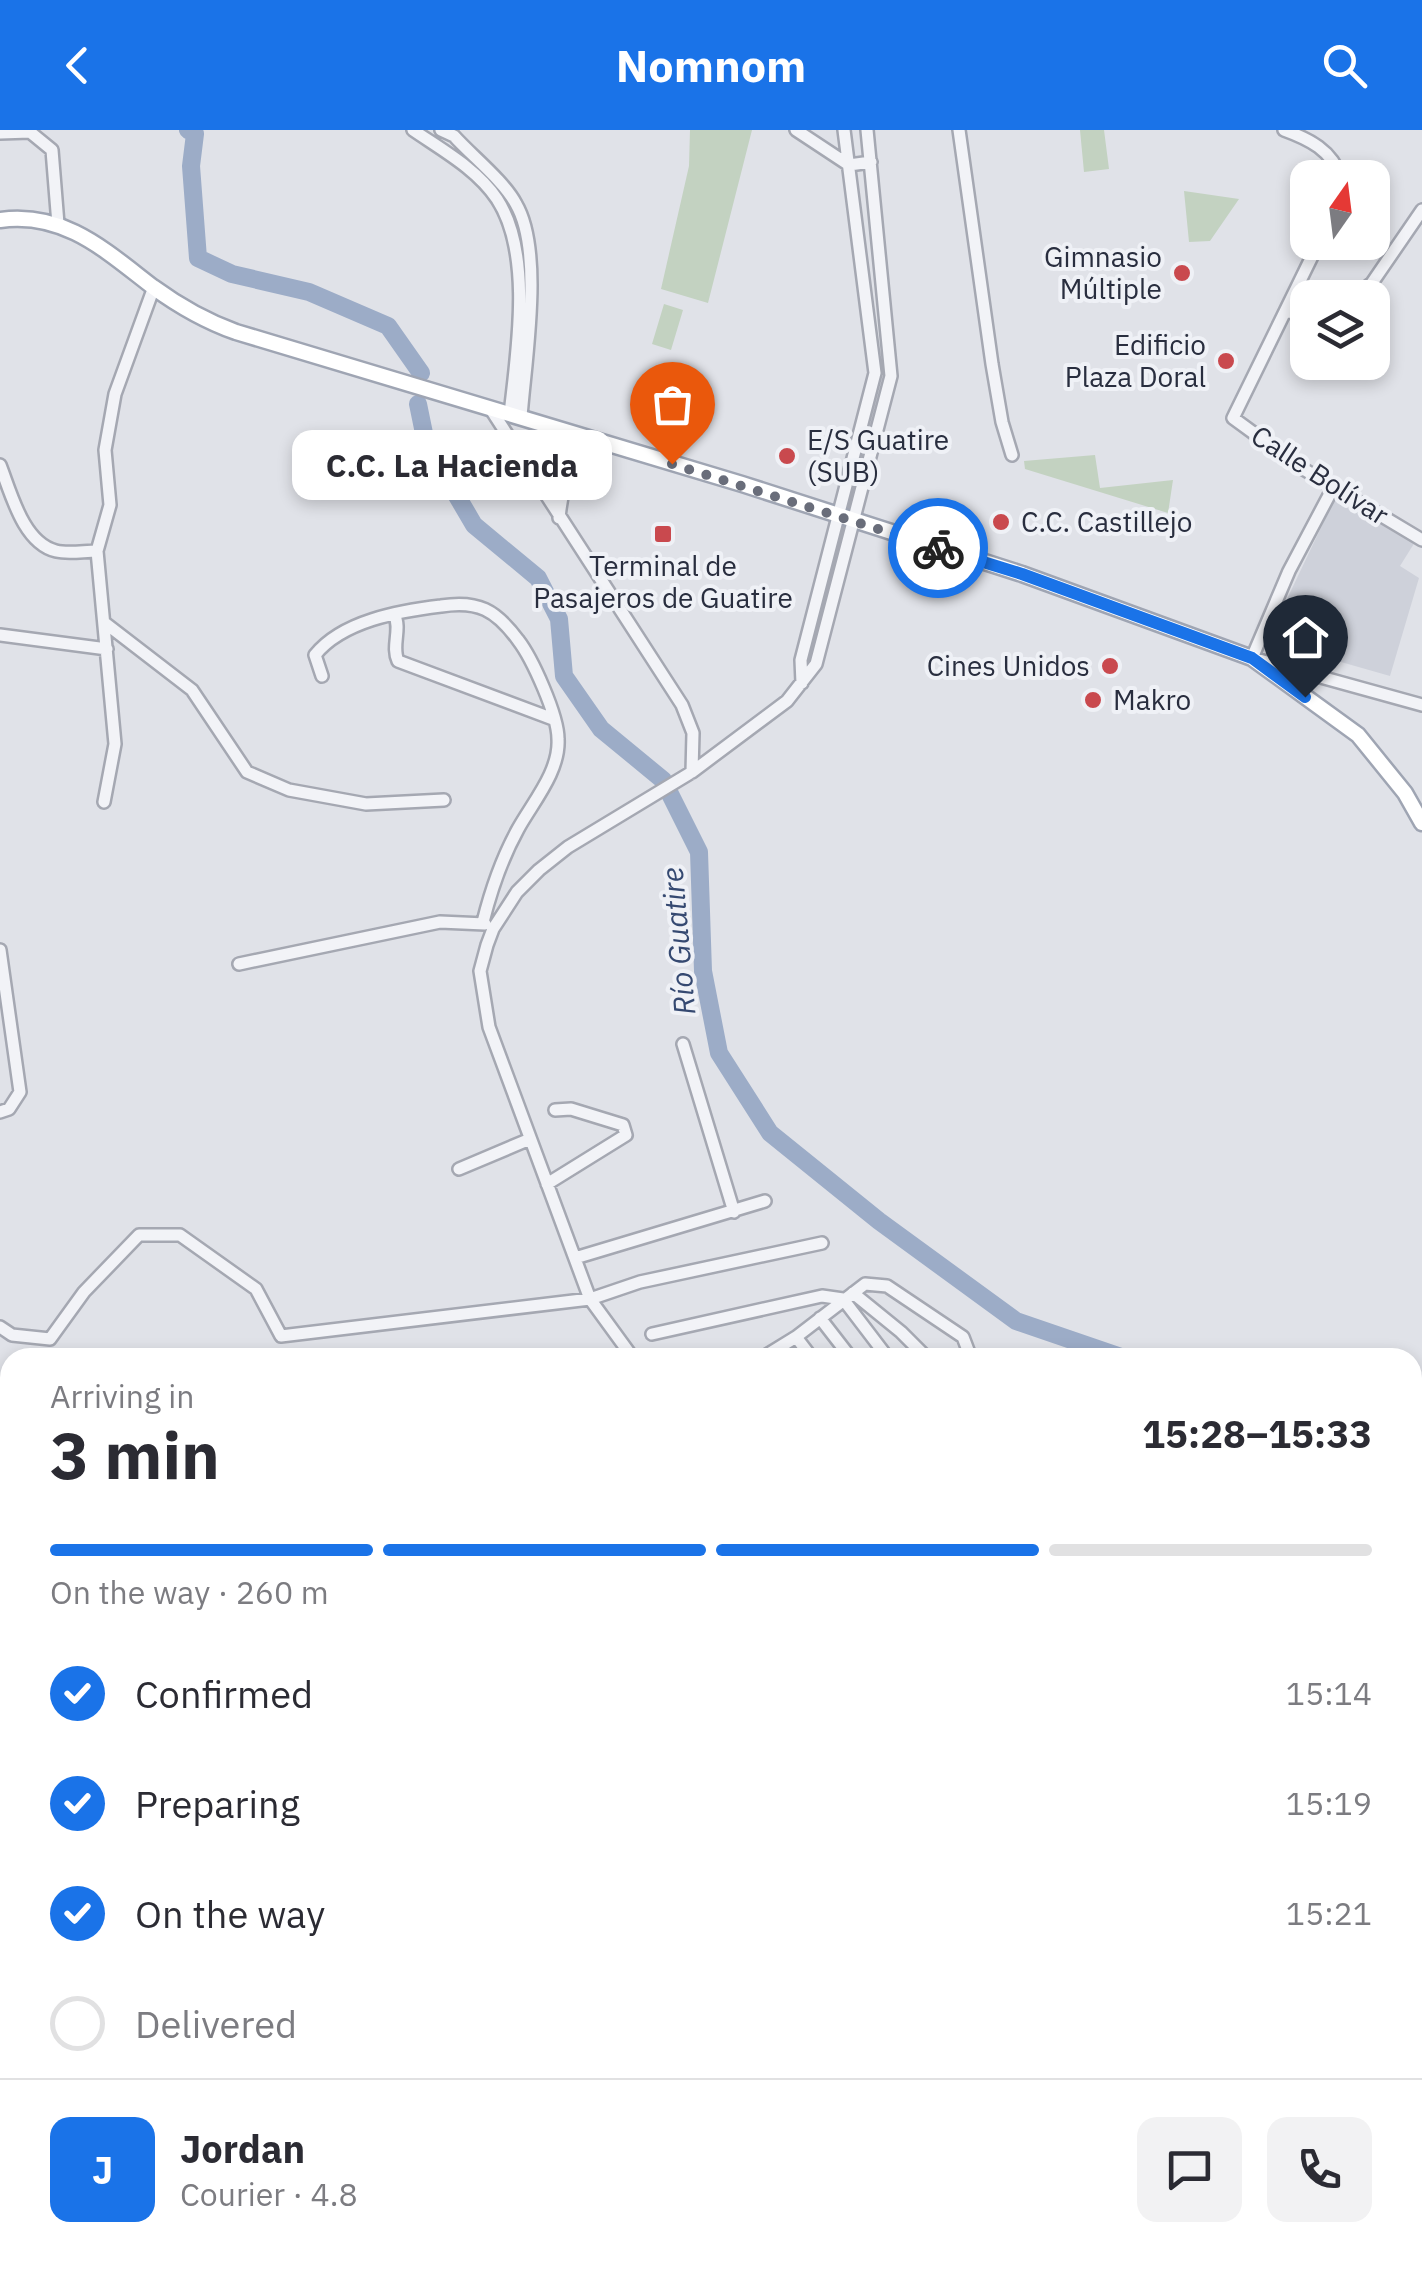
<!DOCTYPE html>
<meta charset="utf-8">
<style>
:root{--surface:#fff;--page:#f2f2f3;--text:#2b2b33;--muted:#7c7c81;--line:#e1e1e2;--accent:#1a73e8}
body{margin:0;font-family:"IBM Plex Sans",sans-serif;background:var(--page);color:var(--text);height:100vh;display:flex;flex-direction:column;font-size:38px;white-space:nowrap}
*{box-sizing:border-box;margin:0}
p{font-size:32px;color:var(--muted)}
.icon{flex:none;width:55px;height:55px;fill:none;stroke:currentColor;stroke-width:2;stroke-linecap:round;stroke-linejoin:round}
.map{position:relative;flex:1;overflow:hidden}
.side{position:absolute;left:0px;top:1218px;width:1422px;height:932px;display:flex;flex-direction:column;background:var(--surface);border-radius:30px 30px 0 0;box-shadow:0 5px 15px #0003}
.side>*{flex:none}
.needle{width:65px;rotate:14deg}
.tools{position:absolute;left:1290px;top:30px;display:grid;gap:20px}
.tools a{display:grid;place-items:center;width:100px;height:100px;border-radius:20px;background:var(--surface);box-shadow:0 5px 15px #0003;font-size:50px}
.pin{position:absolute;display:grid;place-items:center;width:85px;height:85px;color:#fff;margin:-102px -42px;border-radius:50% 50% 50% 0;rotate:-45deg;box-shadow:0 0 10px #0007}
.pin .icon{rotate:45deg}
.courier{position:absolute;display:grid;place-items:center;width:100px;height:100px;margin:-50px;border:8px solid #1a73e8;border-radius:50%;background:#fff;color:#222;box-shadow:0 2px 12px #0007}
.bubble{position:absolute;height:70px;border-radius:20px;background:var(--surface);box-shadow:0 5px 15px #0003;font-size:32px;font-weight:800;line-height:70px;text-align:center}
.head em{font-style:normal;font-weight:800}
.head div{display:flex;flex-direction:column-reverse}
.head{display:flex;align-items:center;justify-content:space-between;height:170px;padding:0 50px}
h1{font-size:65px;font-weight:800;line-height:75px}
.bar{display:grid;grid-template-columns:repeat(4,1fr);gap:15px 10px;align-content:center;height:120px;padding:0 50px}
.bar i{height:12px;border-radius:8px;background:var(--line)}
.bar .active{background:var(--accent)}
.bar p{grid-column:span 4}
.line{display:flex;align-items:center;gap:25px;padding:0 50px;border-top:2px solid var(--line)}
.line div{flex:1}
.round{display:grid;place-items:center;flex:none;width:105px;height:105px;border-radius:20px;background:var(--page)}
ol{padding:0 50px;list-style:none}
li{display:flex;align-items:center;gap:30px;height:110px}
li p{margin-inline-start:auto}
li .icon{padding:10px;border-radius:50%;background:var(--accent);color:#fff;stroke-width:4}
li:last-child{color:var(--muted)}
li i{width:55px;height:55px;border:5px solid var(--line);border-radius:50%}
header{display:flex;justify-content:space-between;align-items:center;height:130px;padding:0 50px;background:var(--accent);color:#fff;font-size:45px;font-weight:800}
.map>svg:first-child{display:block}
.built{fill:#ced1da}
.green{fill:#c3d2c1}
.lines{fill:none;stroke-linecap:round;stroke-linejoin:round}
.river{stroke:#9cacc7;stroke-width:18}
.minor-casing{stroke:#a5a8b2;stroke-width:16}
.major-casing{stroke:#9fa5b3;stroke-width:19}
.highway-casing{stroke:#878e9e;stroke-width:20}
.minor{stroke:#f2f3f7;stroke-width:11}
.major{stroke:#fff;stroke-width:14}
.highway{stroke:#fff;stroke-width:15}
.done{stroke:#696d7a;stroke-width:10;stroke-dasharray:0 18}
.route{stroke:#1a73e8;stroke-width:12}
.poi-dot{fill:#c9494e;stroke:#eff1f6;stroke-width:4}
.labels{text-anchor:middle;stroke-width:8;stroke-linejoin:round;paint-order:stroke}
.poi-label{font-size:28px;fill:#292e3f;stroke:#eff1f6;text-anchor:end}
.street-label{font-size:28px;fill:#292e3f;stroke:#eff1f6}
.water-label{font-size:30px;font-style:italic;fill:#354971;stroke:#eff1f6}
</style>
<header><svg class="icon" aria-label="back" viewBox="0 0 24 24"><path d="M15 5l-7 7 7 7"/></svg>Nomnom<svg class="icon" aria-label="search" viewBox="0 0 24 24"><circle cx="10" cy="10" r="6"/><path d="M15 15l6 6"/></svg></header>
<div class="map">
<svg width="1422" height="2149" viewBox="0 0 1422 2149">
<rect width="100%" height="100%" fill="#e0e2e8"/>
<!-- built -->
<path class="built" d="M1337 364 1415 412 1400 436 1419 448 1390 546 1267 511Z"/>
<!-- green -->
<path class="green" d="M690 0H752L708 173 661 159 689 36Z
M1080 0H1104L1109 39 1084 42Z
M1184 61 1239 69 1210 111 1189 112Z
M664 174 683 180 671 220 652 214Z
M518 301 580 319 549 363Z
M1095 325 1100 358 1173 350 1168 383 1025 339 1024 331Z"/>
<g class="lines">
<!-- river -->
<path class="river" d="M188 0 195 4 191 36 198 128 232 144 309 162 388 196 421 243
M418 274 426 313 474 395 538 448 559 489 564 546 601 599 663 650 699 722 703 841 719 923 770 1003 879 1091 1016 1191 1124 1228
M1412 1278 1422 1280"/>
<defs>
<path id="minor" d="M413 0C442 20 477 39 497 69 533 124 517 222 510 284
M441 0 454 6C472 26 504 51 516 74 544 122 525 231 521 287
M796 0 849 35 871 32
M959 0 992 234 1002 292 1012 325
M1284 0C1309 9 1332 20 1341 48
M0 3 30 2 52 20 58 94
M1319 112 1233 288 1300 337 1422 410
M1353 168 1372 153 1422 80
M1285 182 1308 183
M490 278 682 575 693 603 692 642
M0 335C11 363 23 413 56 421 68 424 84 421 97 421
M1334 356 1289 441 1252 528 1422 575
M559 388C563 347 569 333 607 314
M394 484C402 499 391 516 398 531L553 589
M105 493 192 560 247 642 289 660 366 674 444 670
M0 505 107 519
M322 546 315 525C342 491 399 481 441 476 478 470 496 480 518 510 532 528 558 585 558 609 560 641 533 672 518 699 502 728 491 760 483 792
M802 553 801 530 875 243 844 0
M104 672 115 614 97 421 110 375 105 320 115 264 154 157
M0 820 20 962 9 979 0 982
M239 834 440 792 485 794
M683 914 734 1082
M459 1039 530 1009
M547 1054 626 1005 623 995 571 979 555 980
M575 1128 765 1071
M853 1163 901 1202 927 1228
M820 1188 851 1228
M0 1197 12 1205 50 1209 84 1162 139 1105H180L256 1159 281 1206 590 1169 640 1152 822 1113
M652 1204 822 1166 843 1169 888 1228
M796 1207 812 1228
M633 1228 590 1169 489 897 480 841 487 815 493 799 517 762 539 740 568 717 692 642 787 571 816 534 891 246 867 0
M762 1228 796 1207 865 1154 887 1156 963 1207 971 1228
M1412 1959 1422 1953
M327 2140 329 2149
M346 2140 348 2149
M1327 2140 1333 2149
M1035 2149 1048 2140
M1196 2149 1198 2140
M1214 2149 1215 2140"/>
<path id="major" d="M0 90C64 81 106 121 153 157 179 176 205 191 236 202L742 354 1022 444 1252 528 1358 605 1405 663 1422 693"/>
<path id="highway" d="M0 1972 10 1984
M0 2020 10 2032
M109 2140 118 2149
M162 2140 172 2149"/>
</defs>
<!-- minor casing -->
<use href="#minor" class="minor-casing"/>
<!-- major casing -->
<use href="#major" class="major-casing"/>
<!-- highway casing -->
<use href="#highway" class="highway-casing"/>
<!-- minor -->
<use href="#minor" class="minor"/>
<!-- major -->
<use href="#major" class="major"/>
<!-- highway -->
<use href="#highway" class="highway"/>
</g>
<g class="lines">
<!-- done -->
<path class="done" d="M672 334 938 418"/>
<!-- route -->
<path class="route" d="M938 418 1022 444 1252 528 1305 567"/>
</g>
<!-- markers -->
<g class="poi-dot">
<circle cx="1182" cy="143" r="10"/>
<circle cx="1226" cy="231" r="10"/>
<circle cx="787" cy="326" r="10"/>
<circle cx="1001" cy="392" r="10"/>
<rect x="653" y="394" width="20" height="20" rx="5"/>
<circle cx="1110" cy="536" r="10"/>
<circle cx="1093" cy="570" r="10"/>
</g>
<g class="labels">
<!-- poi labels -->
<g class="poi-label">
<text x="1162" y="137">Gimnasio<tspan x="1162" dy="32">Múltiple</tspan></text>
<text x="1206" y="225">Edificio<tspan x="1206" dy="32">Plaza Doral</tspan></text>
<text x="807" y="320" text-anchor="start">E/S Guatire<tspan x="807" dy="32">(SUB)</tspan></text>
<text x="1021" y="402" text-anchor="start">C.C. Castillejo</text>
<text x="663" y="446" text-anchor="middle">Terminal de<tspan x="663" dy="32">Pasajeros de Guatire</tspan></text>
<text x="1090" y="546">Cines Unidos</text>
<text x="1113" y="580" text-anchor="start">Makro</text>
</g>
<!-- street labels -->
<g class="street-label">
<text transform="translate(1320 345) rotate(33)" y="10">Calle Bolívar</text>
</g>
<!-- water labels -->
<g class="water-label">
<text transform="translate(679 811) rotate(-95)" y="10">Río Guatire</text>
</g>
</g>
</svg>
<div class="tools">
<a><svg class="needle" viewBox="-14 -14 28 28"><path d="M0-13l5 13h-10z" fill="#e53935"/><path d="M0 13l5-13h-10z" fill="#7c7c81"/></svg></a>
<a><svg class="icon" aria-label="layers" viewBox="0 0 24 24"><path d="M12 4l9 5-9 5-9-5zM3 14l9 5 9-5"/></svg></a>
</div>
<div class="pin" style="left:672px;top:334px;background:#ea580c"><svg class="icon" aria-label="bag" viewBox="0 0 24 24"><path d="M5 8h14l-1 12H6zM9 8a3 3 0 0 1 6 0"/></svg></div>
<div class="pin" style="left:1305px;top:567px;background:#1f2937"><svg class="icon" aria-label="home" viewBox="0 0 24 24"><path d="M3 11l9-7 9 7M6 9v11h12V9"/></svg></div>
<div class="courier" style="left:938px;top:418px"><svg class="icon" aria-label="bike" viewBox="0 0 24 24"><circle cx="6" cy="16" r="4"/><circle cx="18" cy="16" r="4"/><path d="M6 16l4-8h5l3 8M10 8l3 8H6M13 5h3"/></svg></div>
<div class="bubble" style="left:292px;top:300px;width:320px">C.C. La Hacienda</div>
<section class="side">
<div class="head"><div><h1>3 min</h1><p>Arriving in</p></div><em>15:28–15:33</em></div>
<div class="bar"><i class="active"></i><i class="active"></i><i class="active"></i><i></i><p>On the way · 260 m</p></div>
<ol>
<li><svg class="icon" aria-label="check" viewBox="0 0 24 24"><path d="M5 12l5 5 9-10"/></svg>Confirmed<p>15:14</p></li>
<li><svg class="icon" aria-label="check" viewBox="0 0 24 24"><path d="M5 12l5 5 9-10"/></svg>Preparing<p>15:19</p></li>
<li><svg class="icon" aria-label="check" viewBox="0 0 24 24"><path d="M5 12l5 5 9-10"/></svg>On the way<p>15:21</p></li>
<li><i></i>Delivered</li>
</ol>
<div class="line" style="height:180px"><b class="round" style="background:var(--accent);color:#fff">J</b><div><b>Jordan</b><p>Courier · 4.8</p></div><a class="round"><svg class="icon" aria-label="chat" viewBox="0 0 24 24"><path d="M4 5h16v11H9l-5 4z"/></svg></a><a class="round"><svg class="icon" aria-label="phone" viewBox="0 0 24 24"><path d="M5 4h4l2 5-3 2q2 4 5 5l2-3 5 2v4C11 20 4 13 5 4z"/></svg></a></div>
</section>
</div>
